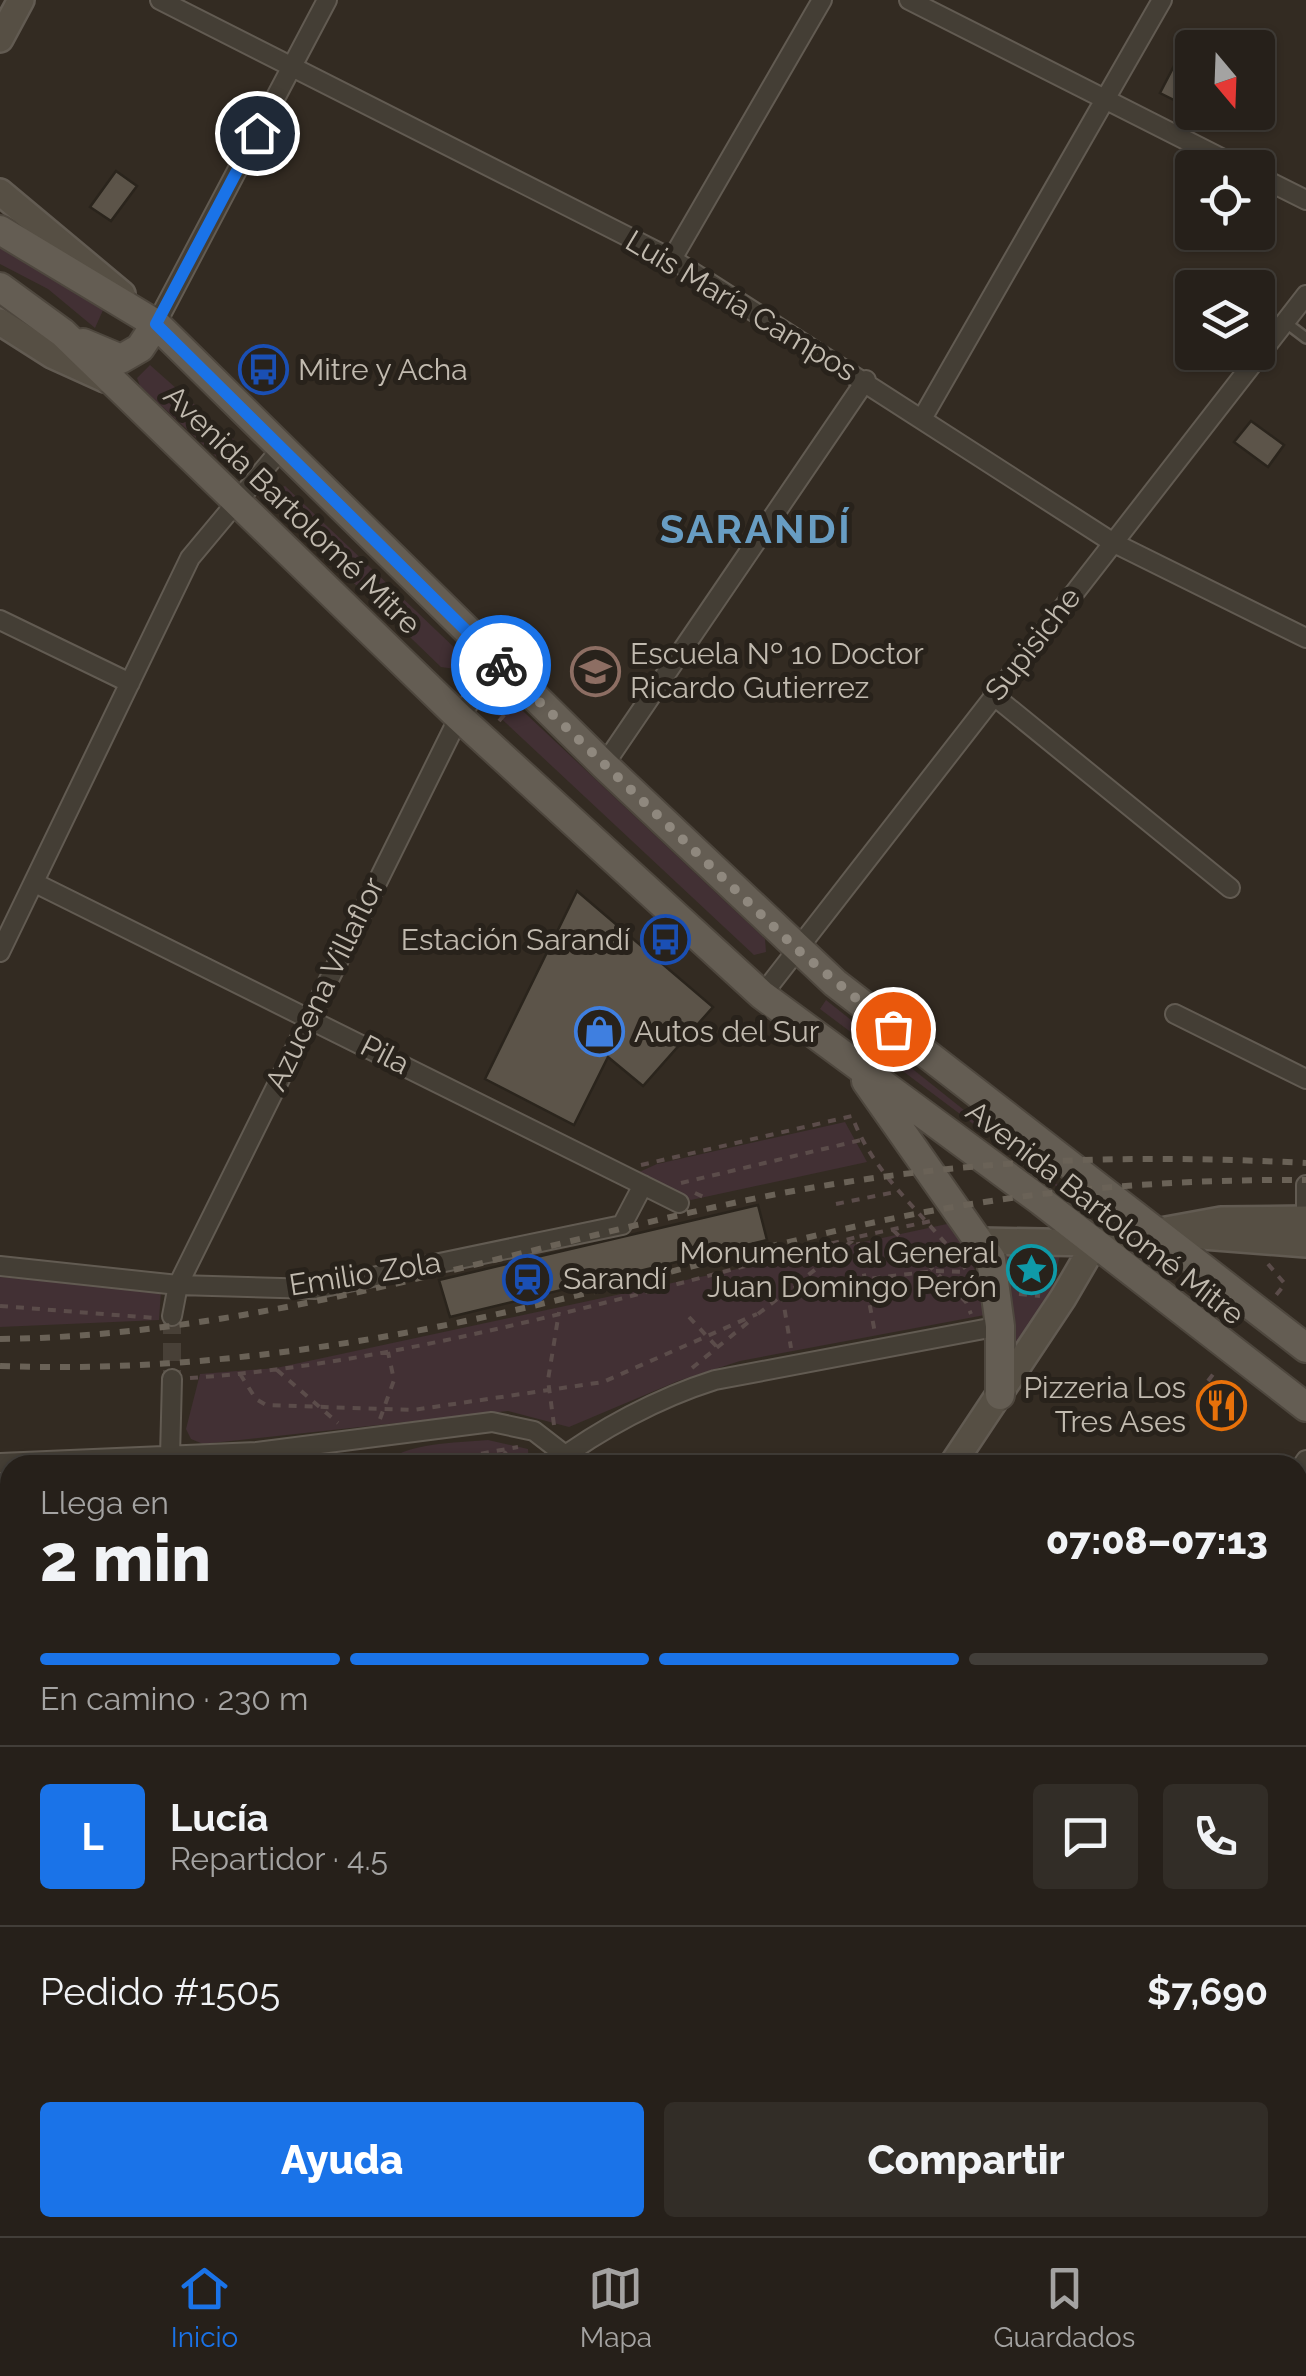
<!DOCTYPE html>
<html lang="es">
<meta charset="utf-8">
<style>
:root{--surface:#26201a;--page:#322d27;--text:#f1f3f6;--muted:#a4a3a2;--line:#423e39;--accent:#1a73e8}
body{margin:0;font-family:Raleway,sans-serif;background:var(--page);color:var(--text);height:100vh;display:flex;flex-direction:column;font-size:38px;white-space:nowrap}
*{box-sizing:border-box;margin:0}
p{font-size:32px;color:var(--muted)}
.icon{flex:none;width:55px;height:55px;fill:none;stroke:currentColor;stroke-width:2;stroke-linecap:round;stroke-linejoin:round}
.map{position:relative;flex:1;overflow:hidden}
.side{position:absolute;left:0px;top:1455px;width:1308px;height:782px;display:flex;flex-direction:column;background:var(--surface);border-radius:30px 30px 0 0;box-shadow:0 2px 8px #0004,0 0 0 2px var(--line)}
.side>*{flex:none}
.needle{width:65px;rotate:161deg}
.controls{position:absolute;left:1175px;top:30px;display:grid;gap:20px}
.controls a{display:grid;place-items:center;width:100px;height:100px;border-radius:10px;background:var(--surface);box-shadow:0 2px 8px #0004,0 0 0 2px var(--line);font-size:50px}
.pin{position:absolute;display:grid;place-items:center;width:85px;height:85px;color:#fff;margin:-42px;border:5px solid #fff;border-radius:50%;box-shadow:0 2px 10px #0007}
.courier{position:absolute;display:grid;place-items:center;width:100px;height:100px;margin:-50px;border:8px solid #1a73e8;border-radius:50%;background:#fff;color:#222;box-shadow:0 2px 12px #0007}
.headline em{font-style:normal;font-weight:800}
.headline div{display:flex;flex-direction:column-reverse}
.headline{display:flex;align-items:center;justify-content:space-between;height:170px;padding:0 40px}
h1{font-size:65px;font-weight:800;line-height:75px}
.bar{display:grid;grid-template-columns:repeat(4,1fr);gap:15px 10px;align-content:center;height:120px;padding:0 40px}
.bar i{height:12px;border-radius:8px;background:var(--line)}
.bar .on{background:var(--accent)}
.bar p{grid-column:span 4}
.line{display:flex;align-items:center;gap:25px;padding:0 40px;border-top:2px solid var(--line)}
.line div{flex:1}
.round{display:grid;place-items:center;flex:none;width:105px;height:105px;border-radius:10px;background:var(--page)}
.button{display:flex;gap:20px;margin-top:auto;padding:20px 40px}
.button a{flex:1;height:115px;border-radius:10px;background:var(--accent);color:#fff;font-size:40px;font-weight:800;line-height:115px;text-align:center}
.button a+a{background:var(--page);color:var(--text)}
.dock{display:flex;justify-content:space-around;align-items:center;height:140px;border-top:2px solid var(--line);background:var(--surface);font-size:28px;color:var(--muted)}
.dock a{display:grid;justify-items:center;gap:5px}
.dock .on{color:var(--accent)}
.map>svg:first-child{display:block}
.green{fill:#423034}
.building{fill:#5c5449;stroke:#2a241c;stroke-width:2.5}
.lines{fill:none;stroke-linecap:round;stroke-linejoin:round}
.street-tunnel{stroke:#484037;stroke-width:18;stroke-dasharray:18 9;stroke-linecap:butt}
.lane-casing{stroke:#625b52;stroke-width:14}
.street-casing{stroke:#625b52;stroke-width:22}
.secondary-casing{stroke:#625b52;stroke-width:30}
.primary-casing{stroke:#4e473e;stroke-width:32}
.path{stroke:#5b4c4a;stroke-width:4;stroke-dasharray:8 8;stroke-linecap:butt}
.lane{stroke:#443e35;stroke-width:9}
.street{stroke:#443e35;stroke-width:18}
.secondary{stroke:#564f44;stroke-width:25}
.primary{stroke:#645d53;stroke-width:28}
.rail{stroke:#6a6257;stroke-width:6;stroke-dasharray:10 10;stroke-linecap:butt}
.done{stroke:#8f887e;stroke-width:10;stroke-dasharray:0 18}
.route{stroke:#1a73e8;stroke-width:12}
.labels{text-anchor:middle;stroke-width:10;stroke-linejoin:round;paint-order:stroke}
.street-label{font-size:30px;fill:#c1baaf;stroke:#28221b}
.poi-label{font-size:30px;fill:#c1baaf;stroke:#28221b;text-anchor:start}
.district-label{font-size:40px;font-weight:bold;letter-spacing:2.5px;fill:#689dc3;stroke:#28221b}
</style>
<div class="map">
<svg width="1306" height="2236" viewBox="0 0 1306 2236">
<rect width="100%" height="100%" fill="#332b22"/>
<!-- green -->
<path class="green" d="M0 240 108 299 95 328 48 289 0 264Z
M150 365 248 452 251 469 236 475 140 386 137 378Z
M285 486 459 652 461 663 455 669 441 667 274 506V489Z
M494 691 506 695 765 939 766 952 754 955 492 710 488 695Z
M826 1000 1112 1228 820 1009Z
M845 1122 867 1162 691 1200 637 1173 657 1164Z
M947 1224 955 1228 990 1302 985 1315 740 1361 678 1381 569 1427 508 1411 203 1444 191 1439 186 1429 200 1374 276 1368Z
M1061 1251 1049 1301 1014 1348 1011 1307 999 1255Z
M0 1277 161 1291 159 1320 0 1327Z
M488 1440 528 1449 529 1465H380C408 1442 454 1443 488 1440Z
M10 1878V2188L0 2185V1881Z"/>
<!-- building -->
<path class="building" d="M1188 39 1204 48H1192V62L1185 77 1192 85 1182 104 1160 93Z
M116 171 137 186 111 221 90 207Z
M1251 421 1284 445 1268 467 1234 442Z
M577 891 713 1007 643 1086 608 1057 574 1125 485 1079Z
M758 1205 767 1240 450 1317 439 1280Z"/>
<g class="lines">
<!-- street-tunnel -->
<path class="street-tunnel" d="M172 1316V1379"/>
<defs>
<path id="lane" d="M1285 322 1306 338"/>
<path id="street" d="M160 0 672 259 1112 542 1306 638
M909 0 1241 168
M1258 176 1306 200
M672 259 822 0
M156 324 327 0
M923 417 1162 0
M0 620 130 683
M993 695 1230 888
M604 765 866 380
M35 883 679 1203
M0 952 190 558 281 449
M762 995 1306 295
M1175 1014 1306 1079
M1306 1185V1210
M0 1266 178 1285 315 1289 622 1225 643 1185
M172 1316 178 1285 459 717 499 662
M170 1456 172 1379
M0 1463 257 1452 492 1422 534 1431 578 1465
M552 1465C600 1429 658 1398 715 1380L1000 1326
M1298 1472 1306 1460
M0 1593 10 1598
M0 1859 10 1856
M1298 1949 1306 1955
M1298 2104 1306 2091
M1298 2223 1306 2228
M323 2228 326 2236
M530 2228 532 2236
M1096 2228 1111 2236
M33 2236 35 2228
M142 2236 169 2228
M905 2236 910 2228
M1208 2236 1214 2228"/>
<path id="secondary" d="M0 39 21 0
M0 192 122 294
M0 322 52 355 105 379
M1190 1235 1306 1244
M982 1241 1095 1243 1221 1220 1306 1219
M952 1465 1063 1298 1095 1243
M733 2228 736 2236"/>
<path id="primary" d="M0 230 156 324 604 765 835 983 1306 1348
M0 287 63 333 459 717 762 995 1041 1201 1306 1407
M83 343 121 359 140 348 156 324
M866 1081 991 1259 1000 1326V1395"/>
</defs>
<!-- lane casing -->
<use href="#lane" class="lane-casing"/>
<!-- street casing -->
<use href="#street" class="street-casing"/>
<!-- secondary casing -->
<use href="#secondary" class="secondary-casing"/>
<!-- primary casing -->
<use href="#primary" class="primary-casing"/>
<!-- path -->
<path class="path" d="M499 721 513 705
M641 1165 852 1116C875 1180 932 1219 969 1274
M681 1183 861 1140
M695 1193 708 1199
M836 1204 895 1192
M893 1230 966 1302 971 1314
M1268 1264 1285 1284 1276 1295
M793 1288 934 1271 967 1272
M782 1294 791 1348
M1019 1294 1040 1296
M0 1306 155 1318
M758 1314 857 1237 931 1221
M689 1317 717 1347
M692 1368 751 1320
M277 1370 338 1423
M240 1374 256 1399 266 1405 413 1410 603 1382 757 1314
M190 1378C411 1363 643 1291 857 1237L875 1333
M1208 1381 1217 1369
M380 1419 394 1380 388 1352
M554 1425 548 1380 559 1312
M418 1465 518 1447
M490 1465 507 1452"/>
<!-- lane -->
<use href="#lane" class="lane"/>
<!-- street -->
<use href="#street" class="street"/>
<!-- secondary -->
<use href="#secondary" class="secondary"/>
<!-- primary -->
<use href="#primary" class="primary"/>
<!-- rail -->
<path class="rail" d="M0 1339C260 1336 505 1250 757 1198 946 1160 1114 1153 1306 1163
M0 1366C134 1371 267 1358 399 1334 573 1303 742 1248 915 1214 1043 1189 1176 1179 1306 1180"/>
</g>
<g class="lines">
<!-- done -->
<path class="done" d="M501 665 798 950 893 1029"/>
<!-- route -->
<path class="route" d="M257 133 156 324 501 665"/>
</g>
<!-- icons -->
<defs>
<symbol id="bus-ring" viewBox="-11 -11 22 22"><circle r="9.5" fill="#28221b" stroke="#1a4fb4" stroke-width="1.5"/><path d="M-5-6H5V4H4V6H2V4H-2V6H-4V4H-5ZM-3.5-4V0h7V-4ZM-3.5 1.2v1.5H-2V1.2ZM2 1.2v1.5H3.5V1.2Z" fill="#1a4fb4"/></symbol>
<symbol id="school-ring" viewBox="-11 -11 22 22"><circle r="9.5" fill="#28221b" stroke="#8d6e63" stroke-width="1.5"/><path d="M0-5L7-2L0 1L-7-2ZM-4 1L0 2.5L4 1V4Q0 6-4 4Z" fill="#8d6e63"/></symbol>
<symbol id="shop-ring" viewBox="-11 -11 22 22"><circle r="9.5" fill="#28221b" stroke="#3f7fe0" stroke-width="1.5"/><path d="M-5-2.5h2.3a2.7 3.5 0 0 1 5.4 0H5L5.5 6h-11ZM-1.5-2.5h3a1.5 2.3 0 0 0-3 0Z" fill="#3f7fe0"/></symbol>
<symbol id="sight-ring" viewBox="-11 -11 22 22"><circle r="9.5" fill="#28221b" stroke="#0f9aa8" stroke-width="1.5"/><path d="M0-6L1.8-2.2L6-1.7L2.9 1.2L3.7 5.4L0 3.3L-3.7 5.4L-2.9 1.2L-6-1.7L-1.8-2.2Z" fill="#0f9aa8"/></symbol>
<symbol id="station-ring" viewBox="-11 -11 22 22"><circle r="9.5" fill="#28221b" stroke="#1a4fb4" stroke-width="1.5"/><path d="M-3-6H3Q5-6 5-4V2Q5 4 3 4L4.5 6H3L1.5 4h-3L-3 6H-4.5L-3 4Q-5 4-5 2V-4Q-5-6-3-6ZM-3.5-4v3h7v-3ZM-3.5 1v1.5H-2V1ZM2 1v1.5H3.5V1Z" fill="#1a4fb4"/></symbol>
<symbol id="restaurant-ring" viewBox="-11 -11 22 22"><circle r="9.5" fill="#28221b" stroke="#e8710a" stroke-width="1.5"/><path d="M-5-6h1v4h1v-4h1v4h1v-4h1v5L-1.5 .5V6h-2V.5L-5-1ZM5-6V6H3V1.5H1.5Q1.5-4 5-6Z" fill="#e8710a"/></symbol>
</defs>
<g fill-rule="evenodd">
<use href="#bus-ring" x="236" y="342" width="55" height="55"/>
<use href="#school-ring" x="568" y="644" width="55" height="55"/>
<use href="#bus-ring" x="638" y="912" width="55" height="55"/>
<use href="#shop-ring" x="572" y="1004" width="55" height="55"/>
<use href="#sight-ring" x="1004" y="1242" width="55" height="55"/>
<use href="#station-ring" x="500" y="1252" width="55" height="55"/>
<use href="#restaurant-ring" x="1194" y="1378" width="55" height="55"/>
</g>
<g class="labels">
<!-- street labels -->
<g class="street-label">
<text transform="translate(741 306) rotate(31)" y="10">Luis María Campos</text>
<text transform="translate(292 510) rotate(44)" y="10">Avenida Bartolomé Mitre</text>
<text transform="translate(1033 644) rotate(-52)" y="10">Supisiche</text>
<text transform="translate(325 984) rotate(-64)" y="10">Azucena Villaflor</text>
<text transform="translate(385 1055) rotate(27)" y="10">Pila</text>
<text transform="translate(1105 1213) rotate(38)" y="10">Avenida Bartolomé Mitre</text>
<text transform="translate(365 1274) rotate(-9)" y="10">Emilio Zola</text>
</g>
<!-- poi labels -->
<g class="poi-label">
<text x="298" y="380">Mitre y Acha</text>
<text x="630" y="664">Escuela Nº 10 Doctor<tspan x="630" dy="34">Ricardo Gutierrez</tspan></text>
<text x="630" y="950" text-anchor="end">Estación Sarandí</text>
<text x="634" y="1042">Autos del Sur</text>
<text x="997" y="1263" text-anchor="end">Monumento al General<tspan x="997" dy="34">Juan Domingo Perón</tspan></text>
<text x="563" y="1289">Sarandí</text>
<text x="1186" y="1398" text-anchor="end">Pizzeria Los<tspan x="1186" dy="34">Tres Ases</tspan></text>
</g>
<!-- district labels -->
<g class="district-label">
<text x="756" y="543">SARANDÍ</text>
</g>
</g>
</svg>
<div class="controls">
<a><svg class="needle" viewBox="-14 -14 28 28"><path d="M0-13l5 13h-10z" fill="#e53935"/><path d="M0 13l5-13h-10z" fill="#a4a3a2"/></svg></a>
<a><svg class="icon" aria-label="locate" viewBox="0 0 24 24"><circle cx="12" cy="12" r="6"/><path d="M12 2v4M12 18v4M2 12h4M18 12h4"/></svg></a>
<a><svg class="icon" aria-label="layers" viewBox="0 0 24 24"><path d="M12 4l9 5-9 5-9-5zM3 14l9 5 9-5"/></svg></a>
</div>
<div class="pin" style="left:893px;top:1029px;background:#ea580c"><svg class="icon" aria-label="bag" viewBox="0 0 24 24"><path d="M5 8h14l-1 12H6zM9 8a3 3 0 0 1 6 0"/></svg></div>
<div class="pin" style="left:257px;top:133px;background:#1f2937"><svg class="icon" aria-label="home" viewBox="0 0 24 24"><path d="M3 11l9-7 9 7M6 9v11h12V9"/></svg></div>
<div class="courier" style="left:501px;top:665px"><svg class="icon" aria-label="bike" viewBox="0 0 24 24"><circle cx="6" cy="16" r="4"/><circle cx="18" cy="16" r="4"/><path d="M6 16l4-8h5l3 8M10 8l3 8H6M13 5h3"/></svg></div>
<section class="side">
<div class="headline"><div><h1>2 min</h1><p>Llega en</p></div><em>07:08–07:13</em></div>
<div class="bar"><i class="on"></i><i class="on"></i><i class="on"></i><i></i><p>En camino · 230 m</p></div>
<div class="line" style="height:180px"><b class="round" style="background:var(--accent);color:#fff">L</b><div><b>Lucía</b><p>Repartidor · 4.5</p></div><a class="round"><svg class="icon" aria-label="chat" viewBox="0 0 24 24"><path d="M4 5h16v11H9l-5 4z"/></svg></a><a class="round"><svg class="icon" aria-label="phone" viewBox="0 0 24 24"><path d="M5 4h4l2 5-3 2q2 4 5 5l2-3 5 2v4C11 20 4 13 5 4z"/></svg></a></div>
<div class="line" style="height:130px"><div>Pedido #1505</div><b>$7,690</b></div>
<div class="button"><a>Ayuda</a><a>Compartir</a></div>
</section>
</div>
<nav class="dock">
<a class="on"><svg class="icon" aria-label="home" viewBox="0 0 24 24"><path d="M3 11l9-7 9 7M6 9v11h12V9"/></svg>Inicio</a>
<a><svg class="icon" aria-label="map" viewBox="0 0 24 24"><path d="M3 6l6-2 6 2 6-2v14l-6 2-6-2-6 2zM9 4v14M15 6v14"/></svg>Mapa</a>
<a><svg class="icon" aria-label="saved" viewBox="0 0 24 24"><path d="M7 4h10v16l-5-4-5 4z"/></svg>Guardados</a>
</nav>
